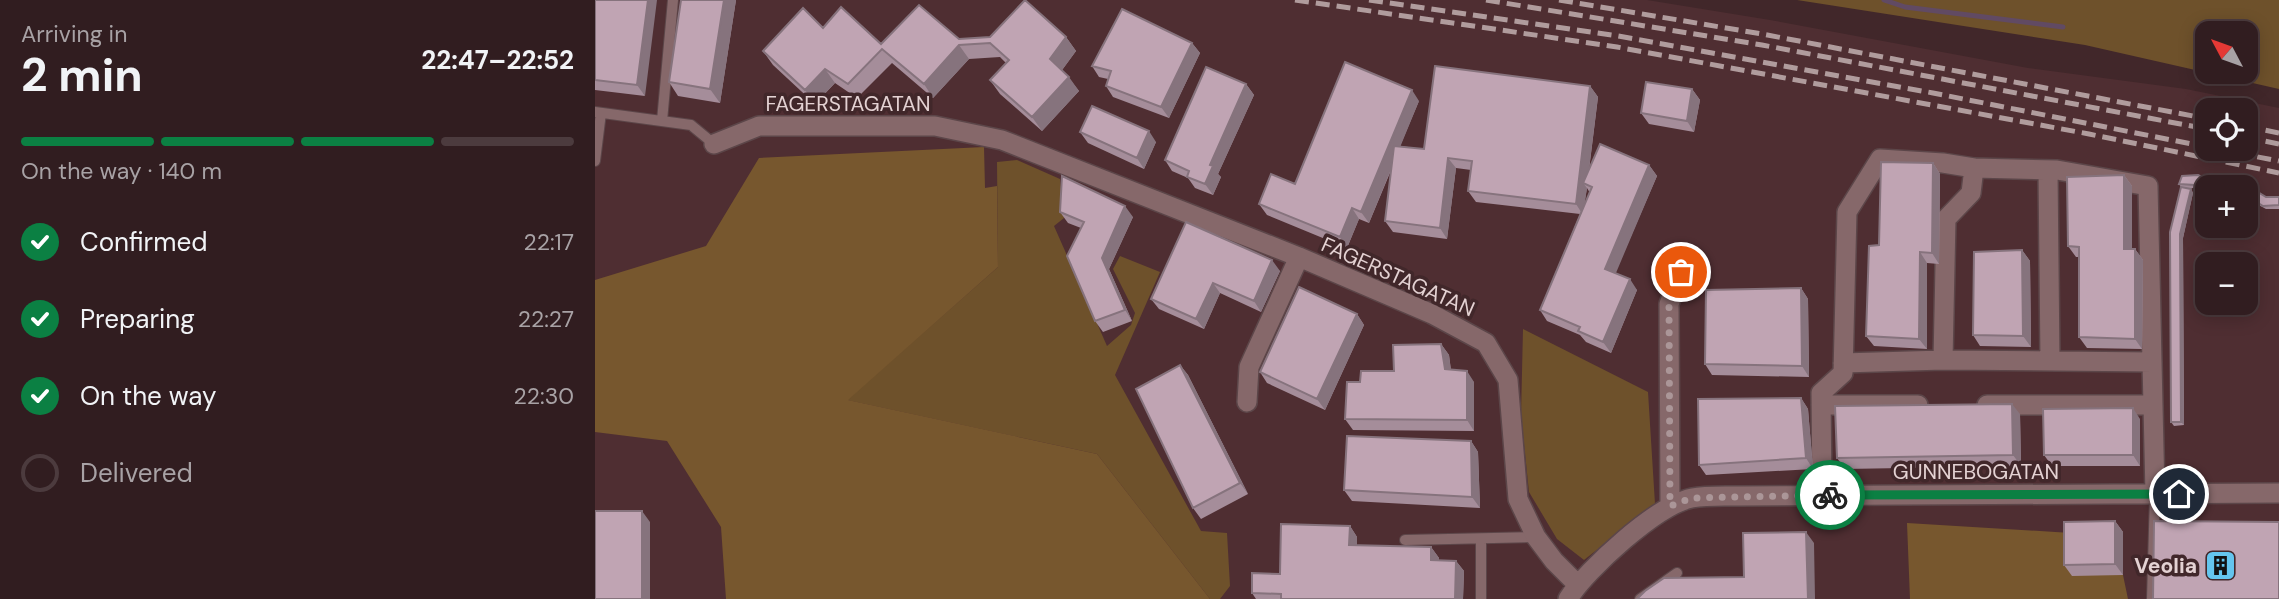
<!DOCTYPE html>
<meta charset="utf-8">
<style>
:root{--surface:#311d20;--page:#3d2a2d;--text:#f1f3f6;--muted:#a8a2a5;--line:#4c3b3e;--accent:#0b8043}
body{margin:0;font-family:"DM Sans",sans-serif;background:var(--page);color:var(--text);height:100vh;display:flex;flex-direction:column;font-size:26px;white-space:nowrap}
*{box-sizing:border-box;margin:0}
p{font-size:23px;color:var(--muted)}
.icon{flex:none;width:38px;height:38px;fill:none;stroke:currentColor;stroke-width:2;stroke-linecap:round;stroke-linejoin:round}
.map{position:relative;flex:1;overflow:hidden}
.side{display:flex;flex-direction:column;background:var(--surface);width:595px}
.side>*{flex:none}
.needle{width:46px;rotate:311deg}
.fabs{position:absolute;left:1600px;top:21px;display:grid;gap:14px}
.fabs a{display:grid;place-items:center;width:63px;height:63px;border-radius:14px;background:var(--surface);box-shadow:0 4px 18px #0003,0 0 0 2px var(--line);font-size:35px}
.pin{position:absolute;display:grid;place-items:center;width:60px;height:60px;color:#fff;margin:-30px;border:4px solid #fff;border-radius:50%;box-shadow:0 2px 7px #0007}
.courier{position:absolute;display:grid;place-items:center;width:70px;height:70px;margin:-35px;border:5px solid #0b8043;border-radius:50%;background:#fff;color:#222;box-shadow:0 2px 9px #0007}
.head em{font-style:normal;font-weight:700}
.head div{display:flex;flex-direction:column-reverse}
.head{display:flex;align-items:center;justify-content:space-between;height:119px;padding:0 21px}
h1{font-size:46px;font-weight:700;line-height:52px}
.bar{display:grid;grid-template-columns:repeat(4,1fr);gap:10px 7px;align-content:center;height:84px;padding:0 21px}
.bar i{height:9px;border-radius:5px;background:var(--line)}
.bar .on{background:var(--accent)}
.bar p{grid-column:span 4}
ol{padding:0 21px;list-style:none}
li{display:flex;align-items:center;gap:21px;height:77px}
li p{margin-inline-start:auto}
li .icon{padding:7px;border-radius:50%;background:var(--accent);color:#fff;stroke-width:4}
li:last-child{color:var(--muted)}
li i{width:38px;height:38px;border:4px solid var(--line);border-radius:50%}
main{display:flex;flex:1;min-height:0}
.map>svg:first-child{display:block}
.built{fill:#4f2e32;fill-rule:evenodd}
.green{fill:#6e512b;fill-rule:evenodd}
.forest{fill:#77572e}
.lines{fill:none;stroke-linecap:round;stroke-linejoin:round}
.stream{stroke:#614a63;stroke-width:5}
.service-casing{stroke:#5c4649;stroke-width:12}
.minor-casing{stroke:#5c4649;stroke-width:22}
.service{stroke:#86686a;stroke-width:10}
.minor{stroke:#86686a;stroke-width:19}
.rail{stroke:#b09c9d;stroke-width:5;stroke-dasharray:14 7;stroke-linecap:butt}
.wall{fill:#a58d9a;fill-rule:evenodd}
.shaded-wall{fill:#86737d}
.building{fill:#c0a4b3;stroke:#86737d;stroke-width:2}
.done{stroke:#ab9698;stroke-width:7;stroke-dasharray:0 12.6}
.route{stroke:#0b8043;stroke-width:9}
.labels{text-anchor:middle;stroke-width:7;stroke-linejoin:round;paint-order:stroke}
.street-label{font-size:21px;fill:#e4d2d3;stroke:#41272a}
.poi-label{font-size:21px;font-weight:bold;fill:#e4d2d3;stroke:#41272a;text-anchor:end}
</style>
<main>
<section class="side">
<div class="head"><div><h1>2 min</h1><p>Arriving in</p></div><em>22:47–22:52</em></div>
<div class="bar"><i class="on"></i><i class="on"></i><i class="on"></i><i></i><p>On the way · 140 m</p></div>
<ol>
<li><svg class="icon" aria-label="check" viewBox="0 0 24 24"><path d="M5 12l5 5 9-10"/></svg>Confirmed<p>22:17</p></li>
<li><svg class="icon" aria-label="check" viewBox="0 0 24 24"><path d="M5 12l5 5 9-10"/></svg>Preparing<p>22:27</p></li>
<li><svg class="icon" aria-label="check" viewBox="0 0 24 24"><path d="M5 12l5 5 9-10"/></svg>On the way<p>22:30</p></li>
<li><i></i>Delivered</li>
</ol>
</section>
<div class="map">
<svg width="1684" height="599" viewBox="0 0 1684 599">
<rect width="100%" height="100%" fill="#41272a"/>
<!-- built -->
<path class="built" d="M0 0H1052L1175 20 1433 68 1591 89 1684 108V599H0ZM1612 110H1650V149H1612ZM1612 187H1650V226H1612ZM1612 264H1650V303H1612Z"/>
<!-- green -->
<path class="green" d="M1202 0H1684V89L1490 45ZM1650 33V72H1612V33Z
M422 160 465 179 469 218 459 226 512 346 536 325 540 313 518 269 525 256 565 272 520 375 606 531 632 533 635 586 625 599H615L502 454 252 400 403 267 402 162Z
M928 329 1053 392 1060 504 989 560 962 539 934 492 926 415Z"/>
<!-- forest -->
<path class="forest" d="M389 147 390 188 402 186 403 267 253 400 502 454 615 599H131L126 527 72 441 0 432V280L111 246 164 158Z
M1312 523 1476 533 1477 575H1528L1533 599H1315Z"/>
<g class="lines">
<!-- stream -->
<path class="stream" d="M1289 0 1310 7 1468 27"/>
<defs>
<path id="service" d="M0 112 96 125 119 144
M67 121 78 0
M0 161 6 113
M886 539V599
M810 540 941 537
M1045 599 1082 573
M1557 599 1560 494"/>
<path id="minor" d="M119 144 164 126H340L407 140 704 257 837 314 891 343 913 380 923 499 941 537 959 561 982 584
M1453 170 1455 361
M1348 360 1557 362 1553 186 1462 170 1379 168
M1557 362 1560 494
M652 402 654 367 704 257
M1226 405H1323
M1392 405H1558
M1227 495 1226 393 1248 373 1252 212 1285 159 1348 163 1379 168 1376 193 1351 219 1348 360 1248 363
M1075 506 1074 304 1086 272
M973 599C992 569 1062 505 1097 498 1112 495 1130 496 1146 496L1684 493"/>
</defs>
<!-- service casing -->
<use href="#service" class="service-casing"/>
<!-- minor casing -->
<use href="#minor" class="minor-casing"/>
<!-- service -->
<use href="#service" class="service"/>
<!-- minor -->
<use href="#minor" class="minor"/>
<!-- rail -->
<path class="rail" d="M700 0 1022 47 1494 134 1684 173
M774 0 1023 36 1338 93 1612 147
M891 0 1167 45 1612 129
M964 0 1167 34 1598 116
M1650 126 1684 133
M1650 137 1684 144
M1621 149 1684 161"/>
</g>
<!-- wall -->
<path class="wall" d="M0 0 50 96 0 90Z
M86 0H141L125 103 83 96 74 82Z
M228 28 286 44 364 39 471 37 481 51 467 70 484 91 447 131 405 94 395 80 411 63 405 57 374 59 338 98 297 63 262 98 240 83 220 104 178 65 168 51Z
M597 43 605 53 574 118 518 97 511 86 513 79 504 77 497 66Z
M651 84 659 95 623 174 626 177 618 195 600 188 593 178 577 171 570 160Z
M995 86 1003 97 994 170 1054 165 1062 176 1020 273 1042 290 1016 353 991 342 985 335 952 321 945 310 985 214 881 202 873 191 876 170 861 168 852 239 798 232 790 221 797 168 774 223 764 219 752 248 672 215 664 204 700 184 824 101 805 146 829 149ZM992 188 995 193 989 205Z
M1097 89 1105 100 1099 132 1054 124 1046 113Z
M485 132 561 142 549 169 493 143Z
M1338 163 1345 174 1344 264 1332 263V349L1279 346 1271 336 1284 245Z
M1529 175 1537 186V249H1540L1548 260 1547 349 1492 348 1484 337V257H1481L1473 246Z
M1587 176 1612 187V194L1602 188H1592L1596 189 1598 193 1588 238 1589 425 1579 426 1576 422 1586 187 1584 184Z
M1650 190 1671 197H1684V209H1671L1658 202H1650Z
M465 212 538 217 514 269 537 321 508 332 500 321 486 228 473 223Z
M591 222 685 271 666 312 625 293 609 329 564 309 556 299Z
M1427 250 1435 261 1436 347 1385 346 1378 335Z
M1206 288 1213 299 1214 377 1117 375 1110 364Z
M762 314 769 325 730 410 672 383 665 372Z
M846 344 854 355 856 370 879 382V431L758 430 750 419 765 382 799 371Z
M585 365 593 375 653 494 606 519 598 508Z
M1206 398 1213 409 1218 469 1111 475 1104 465Z
M1425 414 1426 466 1250 469 1242 458Z
M1545 419V466H1457L1449 455Z
M876 441 883 452 885 508 757 501 749 490Z
M1520 521 1528 532V575L1477 576 1469 565Z
M755 526 762 537V545L836 547 844 558V560L861 561 869 571 868 599H661L657 593Z"/>
<!-- shaded-wall -->
<path class="shaded-wall" d="M53 0H62L50 96 42 85Z
M129 0H141L125 103 115 89Z
M471 37 481 51 465 73 455 59Z
M597 43 605 53 574 118 566 107Z
M364 45 374 59 338 98 329 84Z
M230 69 240 83 220 104 210 90Z
M474 77 484 91 447 131 437 117Z
M651 84 659 95 623 174 626 177 618 195 610 184 615 165Z
M995 86 1003 97 992 185 988 183 992 188 988 215 981 204Z
M1097 89 1105 100 1099 132 1092 121Z
M817 90 824 101 774 223 766 212Z
M554 131 561 142 549 169 542 158Z
M853 158 861 168 852 239 845 228Z
M1338 163 1345 174 1344 264 1337 253Z
M1054 165 1062 176 1018 280 1010 269Z
M1529 175 1537 186V260L1529 249Z
M1596 189 1598 193 1588 238 1589 425 1586 422 1585 234Z
M530 206 538 217 514 269 537 321 530 310 507 258Z
M757 208 764 219 752 248 745 237Z
M1540 249 1548 260 1547 349 1540 339Z
M1427 250 1435 261 1436 347 1428 336Z
M1325 252 1332 263V349L1324 339Z
M677 260 685 271 666 312 659 301Z
M1035 279 1042 290 1016 353 1008 342Z
M618 283 625 293 609 329 601 319Z
M1206 288 1213 299 1214 377 1207 366Z
M762 314 769 325 730 410 722 399Z
M846 344 854 355 857 380 850 369Z
M585 365 593 375 653 494 645 483Z
M872 371 879 382V431L872 420Z
M1206 398 1213 409 1218 469 1211 458Z
M1417 404 1425 414 1426 466 1418 455Z
M1538 408 1545 419V466L1538 455Z
M876 441 883 452 885 508 877 497Z
M47 511 55 522V599H47Z
M1520 521 1528 532V575L1520 564Z
M755 526 762 537V556L754 545Z
M1211 532 1219 543 1220 599H1213Z
M836 547 844 558 843 571 836 560Z
M861 561 869 571 868 599H860Z"/>
<!-- building -->
<path class="building" d="M0 0H53L42 85 0 80Z
M86 0H129L115 89 74 82Z
M430 0 471 37 455 59 474 77 437 117 395 80 414 60 395 43 364 45 329 84 287 49 253 84 230 69 210 90 168 51 208 8 228 28 246 7 286 44 324 5 364 39 395 37Z
M527 9 597 43 566 107 511 86 516 71 497 66Z
M750 62 817 90 766 212 757 208 745 237 664 204 676 174 700 184Z
M840 66 995 86 981 204 873 191 877 161 853 158 845 228 790 221 799 146 829 149Z
M611 67 651 84 615 165 618 166 610 184 592 177 594 171 570 160Z
M1051 82 1097 89 1092 121 1046 113Z
M497 106 554 131 542 158 485 132Z
M1005 144 1054 165 1010 269 1035 279 1008 342 983 331 985 327 945 310 997 187 988 183Z
M1286 162 1338 163 1337 253 1325 252 1324 339 1271 336 1274 246 1284 245Z
M1529 175V249H1540V339L1484 337V247L1473 246 1472 177Z
M1603 175 1616 182H1631L1639 187H1612V191L1600 185 1584 184 1587 176Z
M467 176 530 206 507 258 530 310 500 321 472 256 489 222 465 212Z
M1586 187 1596 189 1585 234 1586 422H1576L1575 232Z
M1658 189 1671 197H1684V205L1668 206 1655 198H1650V190Z
M591 222 677 260 659 301 618 283 601 319 556 299Z
M1427 250 1428 336 1378 335 1379 252Z
M704 287 762 314 722 399 665 372Z
M1206 288 1207 366 1110 364 1111 290Z
M846 344 850 369 872 371V420L750 419 752 382H765L766 371H799L798 345Z
M585 365 645 483 598 508 541 389Z
M1206 398 1211 458 1104 465 1103 399Z
M1417 404 1418 455 1242 458 1240 406Z
M1538 408V455H1449L1448 409Z
M752 436 876 441 877 497 749 490Z
M0 511H47V599H0Z
M1520 521V564L1469 565V522Z
M1559 521 1684 522V599H1558Z
M686 524 755 526 754 545 836 547V560L861 561 860 599H686V594L657 593V573L685 574Z
M1211 532 1213 599H1042L1050 591 1069 578 1149 577 1148 533Z"/>
<g class="lines">
<!-- done -->
<path class="done" d="M1086 272 1074 304 1075 506 1097 498 1235 495"/>
<!-- route -->
<path class="route" d="M1235 495 1584 494"/>
</g>
<!-- icons -->
<defs>
<symbol id="building-square" viewBox="-11 -11 22 22"><rect x="-9" y="-9" width="18" height="18" rx="4" fill="#64c5ee" stroke="#41272a"/><path d="M-4-6H4V6H1V3H-1V6H-4ZM-2.5-4.3h1.7v1.8h-1.7ZM.8-4.3h1.7v1.8H.8ZM-2.5-1h1.7V.8h-1.7ZM.8-1h1.7V.8H.8Z" fill="#111"/></symbol>
</defs>
<g fill-rule="evenodd">
<use href="#building-square" x="1608" y="548" width="35" height="35"/>
</g>
<g class="labels">
<!-- street labels -->
<g class="street-label">
<text x="253" y="111">FAGERSTAGATAN</text>
<text transform="translate(803 277) rotate(24)" y="7">FAGERSTAGATAN</text>
<text x="1381" y="479">GUNNEBOGATAN</text>
</g>
<!-- poi labels -->
<g class="poi-label">
<text x="1602" y="573">Veolia</text>
</g>
</g>
</svg>
<div class="fabs">
<a><svg class="needle" viewBox="-14 -14 28 28"><path d="M0-13l5 13h-10z" fill="#e53935"/><path d="M0 13l5-13h-10z" fill="#a8a2a5"/></svg></a>
<a><svg class="icon" aria-label="locate" viewBox="0 0 24 24"><circle cx="12" cy="12" r="6"/><path d="M12 2v4M12 18v4M2 12h4M18 12h4"/></svg></a>
<a>+</a>
<a>−</a>
</div>
<div class="pin" style="left:1086px;top:272px;background:#ea580c"><svg class="icon" aria-label="bag" viewBox="0 0 24 24"><path d="M5 8h14l-1 12H6zM9 8a3 3 0 0 1 6 0"/></svg></div>
<div class="pin" style="left:1584px;top:494px;background:#1f2937"><svg class="icon" aria-label="home" viewBox="0 0 24 24"><path d="M3 11l9-7 9 7M6 9v11h12V9"/></svg></div>
<div class="courier" style="left:1235px;top:495px"><svg class="icon" aria-label="bike" viewBox="0 0 24 24"><circle cx="6" cy="16" r="4"/><circle cx="18" cy="16" r="4"/><path d="M6 16l4-8h5l3 8M10 8l3 8H6M13 5h3"/></svg></div>
</div>
</main>
